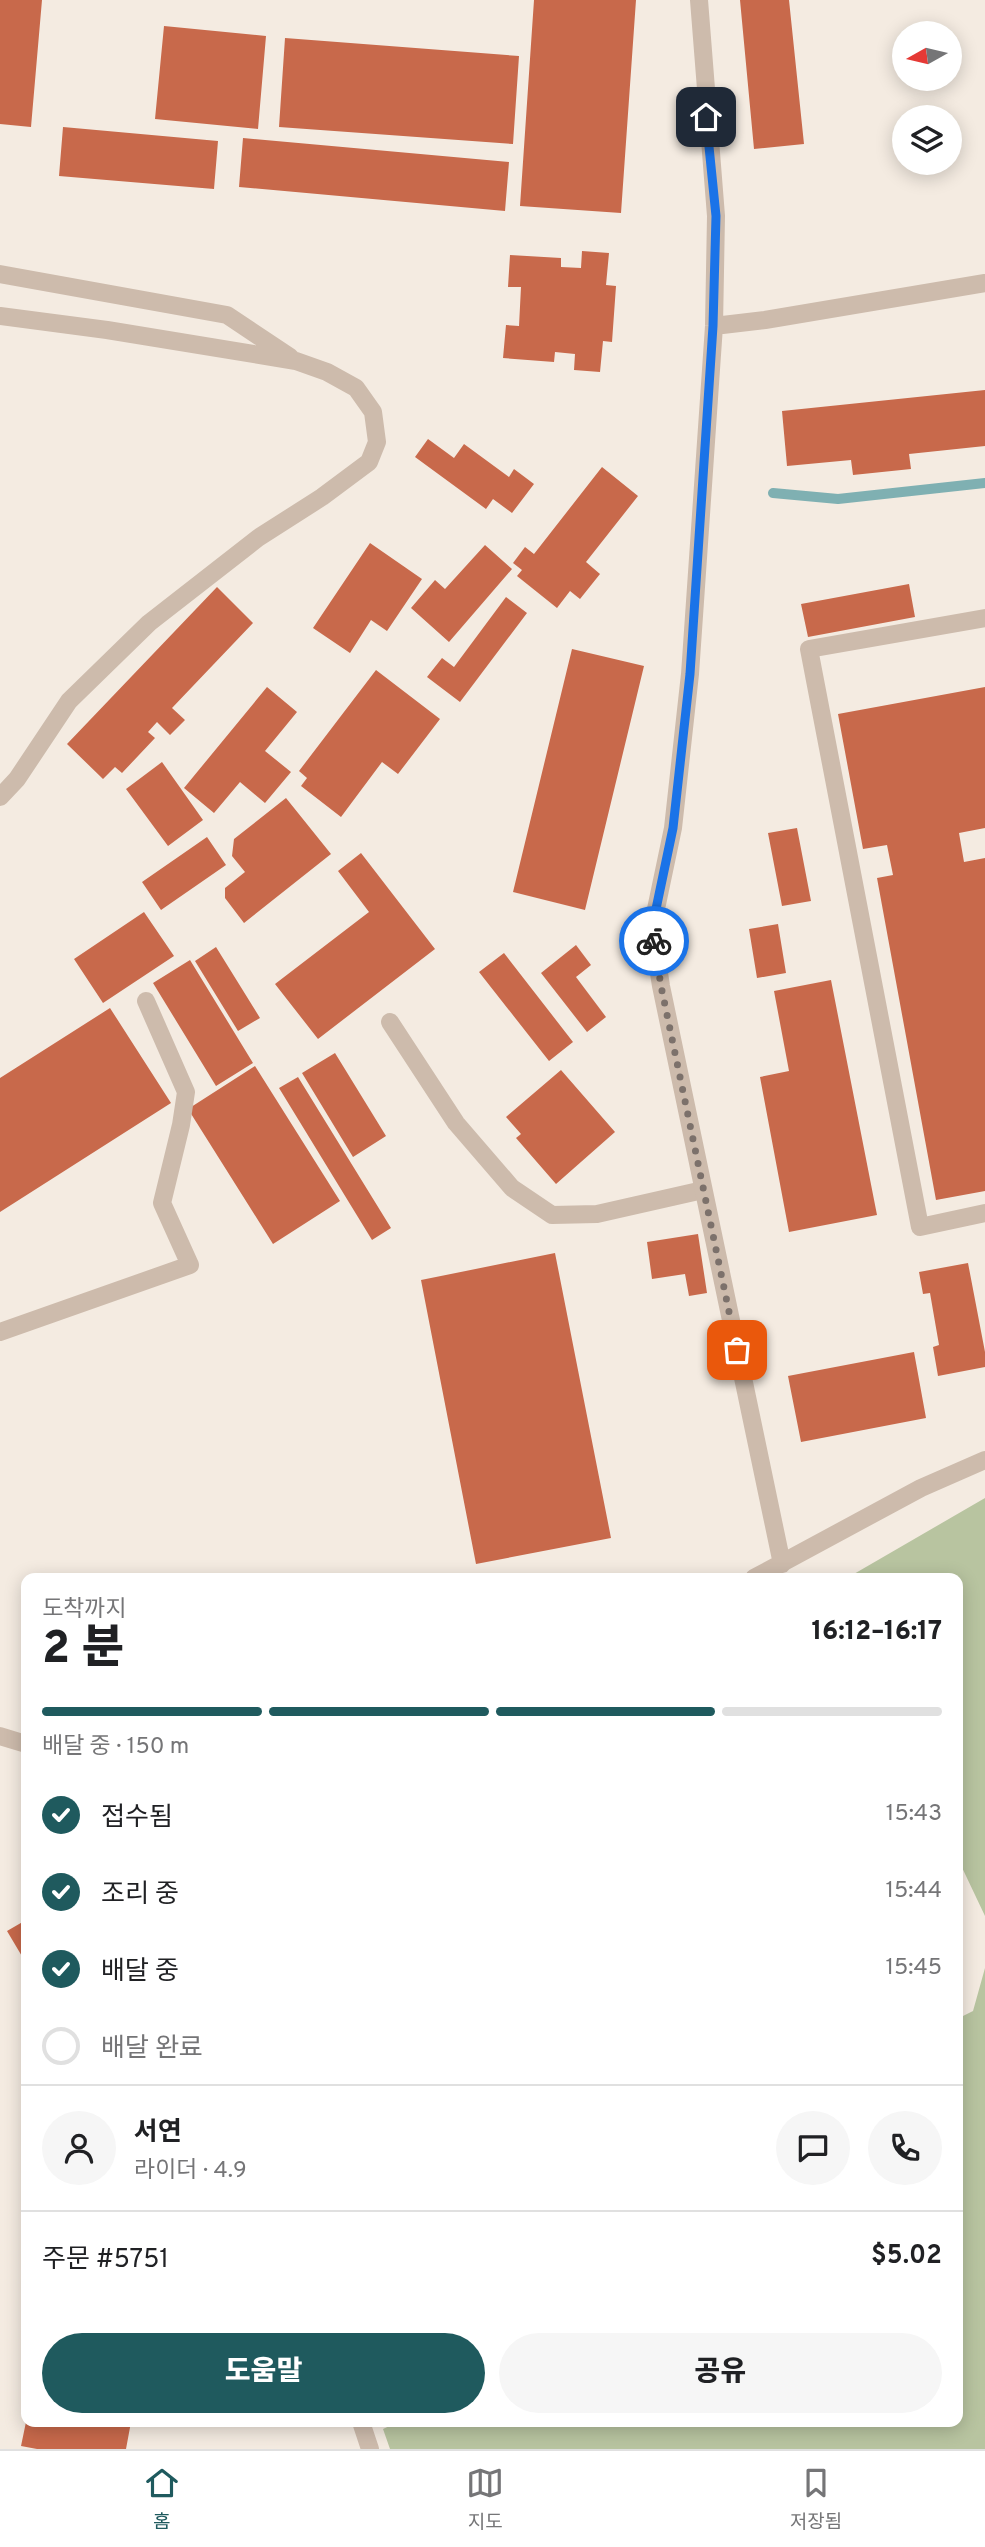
<!DOCTYPE html>
<html lang="ko">
<meta charset="utf-8">
<style>
:root{--surface:#fff;--page:#f6f6f6;--text:#202124;--muted:#757577;--line:#e0e0e0;--accent:#1f5a5e}
body{margin:0;font-family:Overpass,"Noto Sans KR",sans-serif;background:var(--page);color:var(--text);height:100vh;display:flex;flex-direction:column;font-size:26px;white-space:nowrap}
*{box-sizing:border-box;margin:0}
p{font-size:23px;color:var(--muted)}
.icon{flex:none;width:38px;height:38px;fill:none;stroke:currentColor;stroke-width:2;stroke-linecap:round;stroke-linejoin:round}
.map{position:relative;flex:1;overflow:hidden}
.details{position:absolute;left:21px;top:1573px;width:942px;height:854px;display:flex;flex-direction:column;background:var(--surface);border-radius:14px;box-shadow:0 4px 18px #0003}
.details>*{flex:none}
.needle{width:46px;rotate:262deg}
.tools{position:absolute;left:892px;top:21px;display:grid;gap:14px}
.tools a{display:grid;place-items:center;width:70px;height:70px;border-radius:50%;background:var(--surface);box-shadow:0 4px 18px #0003;font-size:35px}
.pin{position:absolute;display:grid;place-items:center;width:60px;height:60px;color:#fff;margin:-30px;border-radius:14px;box-shadow:0 4px 10px #0006}
.courier{position:absolute;display:grid;place-items:center;width:70px;height:70px;margin:-35px;border:5px solid #1a73e8;border-radius:50%;background:#fff;color:#222;box-shadow:0 2px 9px #0007}
.head em{font-style:normal;font-weight:800}
.head div{display:flex;flex-direction:column-reverse}
.head{display:flex;align-items:center;justify-content:space-between;height:119px;padding:0 21px}
h1{font-size:46px;font-weight:800;line-height:52px}
.bar{display:grid;grid-template-columns:repeat(4,1fr);gap:10px 7px;align-content:center;height:84px;padding:0 21px}
.bar i{height:9px;border-radius:5px;background:var(--line)}
.bar .on{background:var(--accent)}
.bar p{grid-column:span 4}
.line{display:flex;align-items:center;gap:18px;padding:0 21px;border-top:2px solid var(--line)}
.line div{flex:1}
.round{display:grid;place-items:center;flex:none;width:74px;height:74px;border-radius:37px;background:var(--page)}
ol{padding:0 21px;list-style:none}
li{display:flex;align-items:center;gap:21px;height:77px}
li p{margin-inline-start:auto}
li .icon{padding:7px;border-radius:50%;background:var(--accent);color:#fff;stroke-width:4}
li:last-child{color:var(--muted)}
li i{width:38px;height:38px;border:4px solid var(--line);border-radius:50%}
.button{display:flex;gap:14px;margin-top:auto;padding:14px 21px}
.button a{flex:1;height:80px;border-radius:42px;background:var(--accent);color:#fff;font-size:28px;font-weight:800;line-height:80px;text-align:center}
.button a+a{background:var(--page);color:var(--text)}
.dock{display:flex;justify-content:space-around;align-items:center;height:98px;border-top:2px solid var(--line);background:var(--surface);font-size:19px;color:var(--muted)}
.dock a{display:grid;justify-items:center;gap:4px}
.dock .on{color:var(--accent)}
.map>svg:first-child{display:block}
.green{fill:#b8c4a0}
.lines{fill:none;stroke-linecap:round;stroke-linejoin:round}
.stream{stroke:#7fb0b2;stroke-width:10}
.building{fill:#c8694b}
.lane{stroke:#cdbbac;stroke-width:18}
.street{stroke:#cdbbac;stroke-width:18}
.done{stroke:#7c716b;stroke-width:7;stroke-dasharray:0 12.6}
.route{stroke:#1a73e8;stroke-width:9}
</style>
<div class="map">
<svg width="985" height="2449" viewBox="0 0 985 2449">
<rect width="100%" height="100%" fill="#f4ebe1"/>
<!-- green -->
<path class="green" d="M985 1498V1916L957 1857V1578H847Z
M985 1968V2449H390L383 2429 398 2422H957V2019L973 2011Z"/>
<g class="lines">
<!-- stream -->
<path class="stream" d="M773 493 838 499 985 483"/>
</g>
<!-- building -->
<path class="building" d="M0 0H42L31 127 0 124Z
M534 0H636L621 213 520 206Z
M740 0H789L804 144 754 149Z
M164 26 266 36 258 129 155 119Z
M285 38 519 56 513 144 279 127Z
M63 127 218 141 214 189 59 176Z
M243 138 509 162 505 211 239 187Z
M582 251 609 253 606 285 616 286 612 342 603 341 600 372 574 370 575 354 555 352 554 362 503 358 506 325 519 326 521 287H508L510 255 561 258V267L581 268Z
M985 390V446L909 454 911 469 853 475 851 460 787 466 782 411Z
M428 439 454 458 464 444 509 477 514 469 534 484 512 513 493 499 486 509 415 457Z
M602 467 638 496 586 562 600 574 580 599 570 591 557 608 517 576 522 570 513 563 525 547 534 554Z
M370 543 422 579 387 631 371 620 350 653 313 628Z
M485 545 512 569 449 642 411 608 435 580 445 589Z
M909 584 915 617 808 637 801 604Z
M217 587 253 623 172 708 185 720 170 735 157 722 148 732 155 738 122 773 115 767 103 779 67 744Z
M506 597 527 613 460 702 427 677 442 658 454 667Z
M572 649 644 666 585 910 513 892Z
M376 670 440 719 398 774 382 762 341 817 301 786 307 778 299 771Z
M267 687 297 712 265 751 291 772 265 803 240 782 214 813 184 788Z
M985 687V828L959 833 964 862 985 858V1191L936 1200 877 878 893 875 887 845 863 849 838 714Z
M162 762 203 820 168 846 126 789Z
M286 798 331 854 244 923 225 898V888L245 872 232 856 234 839Z
M797 828 811 901 782 906 768 833Z
M207 837 226 865 161 910 142 882Z
M361 853 435 949 318 1039 275 984 369 912 338 871Z
M144 912 174 956 103 1003 74 959Z
M778 924 786 973 757 978 749 929Z
M576 945 591 965 576 977 606 1017 587 1032 541 973Z
M216 947 260 1018 238 1031 195 961Z
M504 953 573 1042 549 1061 479 972Z
M190 960 253 1063 216 1086 153 983Z
M831 980 877 1215 789 1232 760 1077 789 1071 774 991Z
M110 1008 171 1103 0 1212V1078Z
M335 1053 386 1136 353 1157 302 1073Z
M255 1066 340 1201 273 1244 188 1109Z
M561 1070 615 1132 556 1184 516 1138 521 1134 506 1117Z
M298 1077 391 1228 372 1240 279 1088Z
M698 1234 707 1293 689 1296 685 1274 652 1279 647 1242Z
M555 1253 611 1538 476 1564 421 1280Z
M968 1263 985 1352V1367L938 1376 933 1347 939 1345 930 1293 923 1294 919 1272Z
M914 1352 926 1418 801 1442 788 1376Z
M26 1920V1963L7 1931Z
M26 2422H131L126 2449H37L21 2446Z"/>
<g class="lines">
<!-- lane -->
<path class="lane" d="M985 618 809 649 920 1227 985 1213
M390 1022 456 1123 512 1188 552 1215 597 1214 703 1190
M0 1332 190 1265 162 1203 181 1125 186 1092 146 1001
M361 2422 370 2449"/>
<!-- street -->
<path class="street" d="M699 0 716 216 714 326 690 674 673 828 652 928 661 986 782 1564
M0 274 227 315 290 357
M0 316 107 330 296 361 327 372 356 388 373 412 377 442 369 462 322 497 258 538 149 623 69 701 17 779 0 797
M714 326 765 320 985 283
M754 1578 921 1488 985 1460
M0 1736 26 1744"/>
</g>
<g class="lines">
<!-- done -->
<path class="done" d="M654 941 661 986 737 1350"/>
<!-- route -->
<path class="route" d="M654 941 652 928 673 828 690 674 713 326 716 216 706 117"/>
</g>
</svg>
<div class="tools">
<a><svg class="needle" viewBox="-14 -14 28 28"><path d="M0-13l5 13h-10z" fill="#e53935"/><path d="M0 13l5-13h-10z" fill="#757577"/></svg></a>
<a><svg class="icon" aria-label="layers" viewBox="0 0 24 24"><path d="M12 4l9 5-9 5-9-5zM3 14l9 5 9-5"/></svg></a>
</div>
<div class="pin" style="left:737px;top:1350px;background:#ea580c"><svg class="icon" aria-label="bag" viewBox="0 0 24 24"><path d="M5 8h14l-1 12H6zM9 8a3 3 0 0 1 6 0"/></svg></div>
<div class="pin" style="left:706px;top:117px;background:#1f2937"><svg class="icon" aria-label="home" viewBox="0 0 24 24"><path d="M3 11l9-7 9 7M6 9v11h12V9"/></svg></div>
<div class="courier" style="left:654px;top:941px"><svg class="icon" aria-label="bike" viewBox="0 0 24 24"><circle cx="6" cy="16" r="4"/><circle cx="18" cy="16" r="4"/><path d="M6 16l4-8h5l3 8M10 8l3 8H6M13 5h3"/></svg></div>
<section class="details">
<div class="head"><div><h1>2 분</h1><p>도착까지</p></div><em>16:12–16:17</em></div>
<div class="bar"><i class="on"></i><i class="on"></i><i class="on"></i><i></i><p>배달 중 · 150 m</p></div>
<ol>
<li><svg class="icon" aria-label="check" viewBox="0 0 24 24"><path d="M5 12l5 5 9-10"/></svg>접수됨<p>15:43</p></li>
<li><svg class="icon" aria-label="check" viewBox="0 0 24 24"><path d="M5 12l5 5 9-10"/></svg>조리 중<p>15:44</p></li>
<li><svg class="icon" aria-label="check" viewBox="0 0 24 24"><path d="M5 12l5 5 9-10"/></svg>배달 중<p>15:45</p></li>
<li><i></i>배달 완료</li>
</ol>
<div class="line" style="height:126px"><a class="round"><svg class="icon" aria-label="person" viewBox="0 0 24 24"><circle cx="12" cy="8" r="4"/><path d="M4 21q1-7 8-7t8 7"/></svg></a><div><b>서연</b><p>라이더 · 4.9</p></div><a class="round"><svg class="icon" aria-label="chat" viewBox="0 0 24 24"><path d="M4 5h16v11H9l-5 4z"/></svg></a><a class="round"><svg class="icon" aria-label="phone" viewBox="0 0 24 24"><path d="M5 4h4l2 5-3 2q2 4 5 5l2-3 5 2v4C11 20 4 13 5 4z"/></svg></a></div>
<div class="line" style="height:91px"><div>주문 #5751</div><b>$5.02</b></div>
<div class="button"><a>도움말</a><a>공유</a></div>
</section>
</div>
<nav class="dock">
<a class="on"><svg class="icon" aria-label="home" viewBox="0 0 24 24"><path d="M3 11l9-7 9 7M6 9v11h12V9"/></svg>홈</a>
<a><svg class="icon" aria-label="map" viewBox="0 0 24 24"><path d="M3 6l6-2 6 2 6-2v14l-6 2-6-2-6 2zM9 4v14M15 6v14"/></svg>지도</a>
<a><svg class="icon" aria-label="saved" viewBox="0 0 24 24"><path d="M7 4h10v16l-5-4-5 4z"/></svg>저장됨</a>
</nav>
